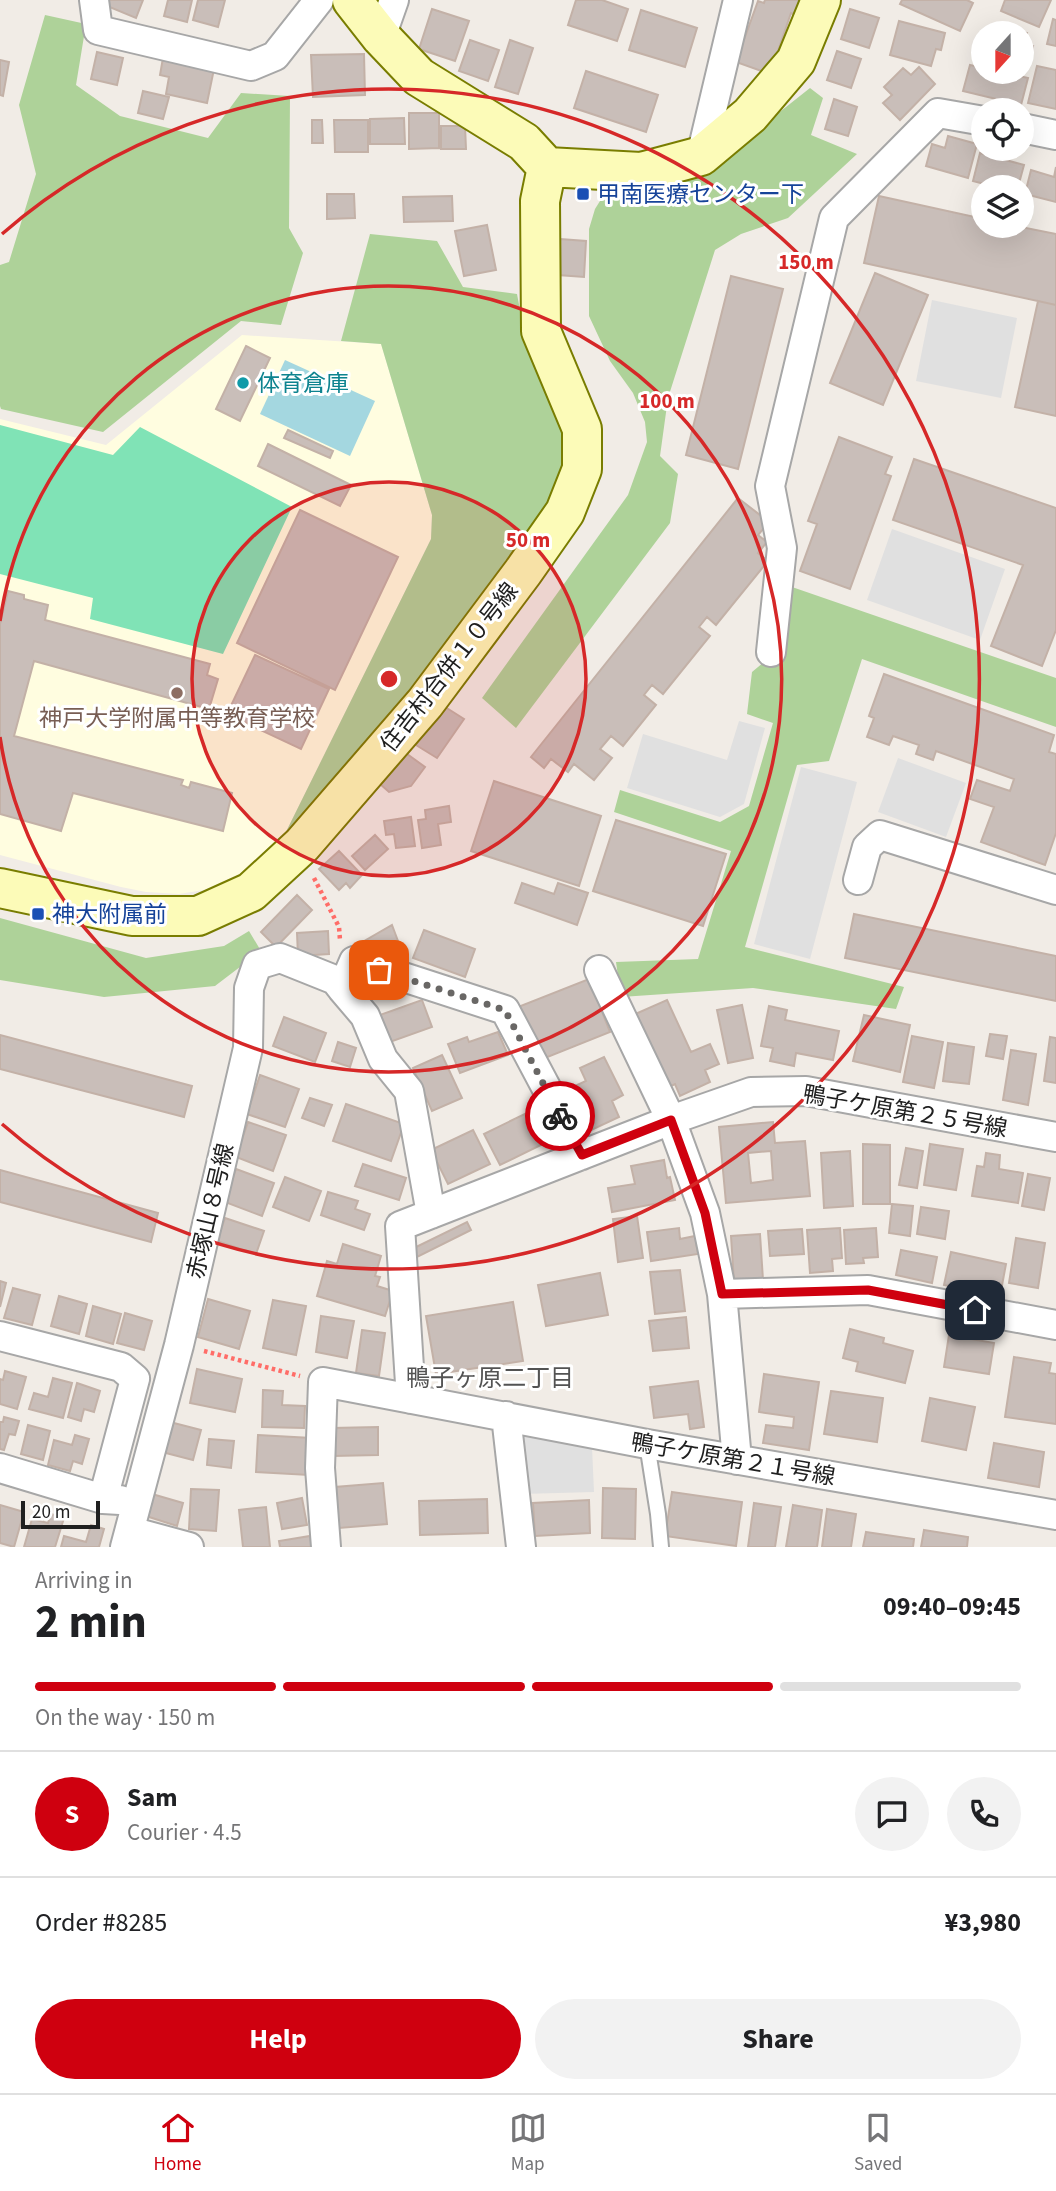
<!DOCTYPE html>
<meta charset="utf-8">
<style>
:root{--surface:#fff;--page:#f2f2f2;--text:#202124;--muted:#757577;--line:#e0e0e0;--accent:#cf000f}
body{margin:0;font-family:"Source Sans 3","Noto Sans JP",sans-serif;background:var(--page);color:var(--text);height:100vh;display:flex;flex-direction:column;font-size:26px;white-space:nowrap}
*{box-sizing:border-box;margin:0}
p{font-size:23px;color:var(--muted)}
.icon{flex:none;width:38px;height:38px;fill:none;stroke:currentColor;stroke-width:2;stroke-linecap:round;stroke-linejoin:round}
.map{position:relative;height:1547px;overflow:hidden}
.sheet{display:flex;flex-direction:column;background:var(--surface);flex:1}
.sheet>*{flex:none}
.needle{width:46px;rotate:201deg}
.tools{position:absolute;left:971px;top:21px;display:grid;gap:14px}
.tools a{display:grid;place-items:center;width:63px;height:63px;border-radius:50%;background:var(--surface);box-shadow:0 7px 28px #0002;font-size:35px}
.scale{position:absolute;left:21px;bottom:18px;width:79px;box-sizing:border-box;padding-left:7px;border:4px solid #202020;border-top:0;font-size:19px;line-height:24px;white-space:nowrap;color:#202020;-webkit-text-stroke:5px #fff;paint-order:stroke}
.pin{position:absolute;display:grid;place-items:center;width:60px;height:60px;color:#fff;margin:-30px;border-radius:14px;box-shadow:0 4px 10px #0006}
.courier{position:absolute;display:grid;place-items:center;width:70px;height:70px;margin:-35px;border:5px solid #cf000f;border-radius:50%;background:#fff;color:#222;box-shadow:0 2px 9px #0007}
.summary em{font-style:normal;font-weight:700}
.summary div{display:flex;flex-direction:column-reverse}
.summary{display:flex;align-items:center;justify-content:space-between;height:119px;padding:0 35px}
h1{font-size:46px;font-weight:700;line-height:52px}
.bar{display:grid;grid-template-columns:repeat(4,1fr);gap:10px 7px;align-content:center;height:84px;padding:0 35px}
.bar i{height:9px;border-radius:5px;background:var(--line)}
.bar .current{background:var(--accent)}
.bar p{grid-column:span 4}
.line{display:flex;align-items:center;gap:18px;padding:0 35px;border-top:2px solid var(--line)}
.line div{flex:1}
.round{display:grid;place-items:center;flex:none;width:74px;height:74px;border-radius:37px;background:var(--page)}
.button{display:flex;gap:14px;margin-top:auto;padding:14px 35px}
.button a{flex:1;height:80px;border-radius:42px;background:var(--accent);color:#fff;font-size:28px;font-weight:700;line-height:80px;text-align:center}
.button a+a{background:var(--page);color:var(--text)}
.tab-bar{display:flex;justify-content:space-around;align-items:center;height:98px;border-top:2px solid var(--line);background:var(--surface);font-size:19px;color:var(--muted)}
.tab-bar a{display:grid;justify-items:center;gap:4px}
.tab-bar .current{color:var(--accent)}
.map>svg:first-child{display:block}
.education{fill:#fffde0}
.forest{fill:#aed299}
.pitch{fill:#80e3b6}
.parking{fill:#e0e0e0}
.water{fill:#a4d7e0}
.building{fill:#c9beb9;stroke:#c3b1a7;stroke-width:2;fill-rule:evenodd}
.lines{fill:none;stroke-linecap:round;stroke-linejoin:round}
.lane-casing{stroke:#a7a7a7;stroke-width:18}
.street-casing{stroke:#a7a7a7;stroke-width:32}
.secondary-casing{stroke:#797d00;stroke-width:42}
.path{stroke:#ff6d68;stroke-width:4.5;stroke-dasharray:3.5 3.5;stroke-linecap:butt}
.lane{stroke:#fff;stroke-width:14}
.street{stroke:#fff;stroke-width:28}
.secondary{stroke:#fcfbb8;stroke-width:38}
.done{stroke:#696765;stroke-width:7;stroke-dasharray:0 12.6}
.route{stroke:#cf000f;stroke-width:9}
.ring{fill:none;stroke:#d62828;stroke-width:3.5}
.transit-dot{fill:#1a4fb4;stroke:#fff;stroke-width:2.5}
.culture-dot{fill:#0f9aa8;stroke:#fff;stroke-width:2.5}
.education-dot{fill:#8d6e63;stroke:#fff;stroke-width:2.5}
.labels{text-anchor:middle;stroke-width:6;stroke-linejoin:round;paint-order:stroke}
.transit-label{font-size:23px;fill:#164399;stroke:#fff;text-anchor:start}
.culture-label{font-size:23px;fill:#0d838f;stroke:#fff;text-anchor:start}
.street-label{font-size:23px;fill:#202020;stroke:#fff}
.education-label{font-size:23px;fill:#785e54;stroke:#fff}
.neighbourhood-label{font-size:24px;fill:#535353;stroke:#fff}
.centre{fill:#d62828;stroke:#fff;stroke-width:3.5}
.ring-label{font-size:21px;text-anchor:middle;font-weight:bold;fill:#d62828;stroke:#fff;stroke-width:6;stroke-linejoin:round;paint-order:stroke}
</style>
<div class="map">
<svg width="1056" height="1547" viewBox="0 0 1056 1547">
<rect width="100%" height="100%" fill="#f1ece6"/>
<!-- education -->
<path class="education" d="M242 335 381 344 432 515 431 539 278 848 266 858 239 877 210 889 179 894 146 892 121 887 0 855V419L106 445Z"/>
<!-- forest -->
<path class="forest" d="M45 15 86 24 76 85 120 116 208 138 241 93 290 96 289 228 303 253 281 325 241 321 103 432 1 409 0 406V265L9 262 36 174 19 105Z
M810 88 823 98 811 135 857 154 788 218 741 234 715 250 668 398 660 456 678 474 670 523 516 728 482 698 628 495 647 442 645 422 633 393 610 361 589 316V229L595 209 600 201 733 149Z
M370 234 437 241 463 287 517 294 527 347 565 435 562 488 423 682 278 848 431 539 432 515 381 344 341 341Z
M792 587 1056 678V727L862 659 829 761 797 765 745 947 904 987 896 1009 753 988 621 997 616 962 698 959 731 851 614 812 620 790 720 822 749 806 773 723 747 714 752 672 784 645Z
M0 918 146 958 224 946 249 931 261 951 215 986 104 997 0 980Z"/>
<!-- pitch -->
<path class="pitch" d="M0 425 113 455 140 427 292 507 223 654 90 619 93 598 0 574Z"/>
<!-- parking -->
<path class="parking" d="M932 300 1017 318 1001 398 916 381Z
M892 529 1005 569 980 640 867 600Z
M739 721 765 728 744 804 720 817 627 788 643 734 727 760Z
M898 758 966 783 946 837 878 812Z
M801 767 857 782 810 959 754 944Z
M525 1432 592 1447 594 1492 522 1494 519 1442Z"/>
<!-- water -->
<path class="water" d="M285 360 375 401 350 456 260 414Z"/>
<!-- building -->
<path class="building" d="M109 0H143L136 18 107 6Z
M168 0H192L187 22 164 16Z
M198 0H225L218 27 193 20Z
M576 0H602L628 9 617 41 568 25Z
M765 0H803L797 15 791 13 770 74 736 62 758 1 764 3Z
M902 0H967L973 3 960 31 900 4Z
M1005 0H1051L1039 27 1001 11Z
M432 9 469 21 455 61 419 49Z
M850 9 879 18 869 48 841 39Z
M641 10 697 28 685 67 629 50Z
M1053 19 1056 20V46L1047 44Z
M899 21 945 33 941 50 936 49 931 66 890 55Z
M992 25 1027 33 1025 45 1033 46 1029 64 1022 62V33H991Z
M470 40 499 50 488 81 459 71Z
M510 40 533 48 518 94 495 87Z
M837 51 861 59 851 88 827 80Z
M97 52 123 58 117 85 91 79Z
M364 54 365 95 313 97 311 55Z
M163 58 214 69 207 103 166 94 169 77 160 75Z
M0 60 9 62 3 96 0 95Z
M970 65 984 68V72H1001L1028 78 1021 105 963 91Z
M1037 66 1056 70V109L1028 103Z
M919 67 935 84 900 120 883 103 892 95 884 87 903 68 911 75Z
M586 71 658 95 646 132 574 108Z
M143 91 169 97 163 119 138 113Z
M834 99 857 107 848 136 825 129Z
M409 113H439V148L409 149Z
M404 118 405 144H370V119Z
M312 120H322L323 143H312Z
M334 120H368V152H335Z
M441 126H465L466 149H441Z
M948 136 977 144 968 178 926 166 932 144 945 148Z
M980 153 1024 165 1018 187H996L973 181Z
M1056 167V202L1025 194 1031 170 1054 177Z
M327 194H354L355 218 327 219Z
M452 196 453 221 404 222 403 197Z
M879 196 984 219V226H1016L1056 234V305L864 263Z
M487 225 496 270 464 276 455 231Z
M560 239 586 241 584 277 558 275Z
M875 273 928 295 883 405 830 383Z
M731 276 783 289 738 469 686 455Z
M1038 301 1056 305V416L1015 407Z
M246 346 270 358 240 421 216 409Z
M288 430 333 451 330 458 284 438Z
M839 437 892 457 885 474 891 476 850 589 800 571 817 524 808 521Z
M268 444 351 485 340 506 258 466Z
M914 459 1056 508V630L1042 666 991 646 1023 565 893 520Z
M738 498 769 522 758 535 767 542 758 553 768 561 716 625 707 617 699 627 710 636 663 694 652 685 644 695 656 705 623 746 611 736 600 749 612 758 594 780 574 764 568 772 551 759 544 768 531 757Z
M300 510 398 557 335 690 237 643Z
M8 591 24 595V599L48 605 45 620 210 664 207 675 218 679 209 709 34 661 14 736 183 780 181 785 189 788 191 782 232 793 223 831 73 793 61 831 0 814V624Z
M255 655 329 689 301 749 227 714Z
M884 674 1054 735 1049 752 1056 754V833L1045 865 981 842 994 807 970 799 977 780 1010 791 1014 779 936 751 933 760 916 754 919 745 893 736 889 745 867 737 874 718 869 716Z
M442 705 464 719 437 758 416 745Z
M403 751 425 767 411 786 389 792 379 783Z
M494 781 601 816 579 886 471 851Z
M449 806 451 822 438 824 441 845 422 848 418 820 426 819 425 810Z
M411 817 415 846 396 848 394 834 386 835 384 821Z
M616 820 726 854 703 926 593 891Z
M375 835 388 849 365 870 352 856Z
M339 851 362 875 350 888 346 883 339 890 319 869Z
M522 883 554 894 558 883 588 893 577 925 515 903Z
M297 895 312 910 276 947 261 932Z
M854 914 1056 956V1001L845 958Z
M392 925 398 941 395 957 362 948 359 944Z
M424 930 475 949 465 977 413 958Z
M328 931 329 954 298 956 297 933Z
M589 979 610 1032 540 1060 518 1007Z
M422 1000 432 1027 387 1043 377 1016Z
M667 1000 691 1052 710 1044 719 1064 705 1070 710 1082 680 1096 675 1084 667 1088 633 1015Z
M742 1005 753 1058 728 1063 717 1010Z
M769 1006 787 1010 785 1020 839 1031 833 1060 796 1053 794 1066 770 1061 773 1048 761 1046Z
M864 1015 910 1025 900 1072 853 1061Z
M284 1017 326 1033 315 1062 273 1046Z
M498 1032 508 1055 460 1073 448 1044 467 1037 469 1042Z
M990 1034 1007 1036 1003 1059 986 1056Z
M0 1035 192 1086 184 1117 0 1069Z
M912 1036 943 1042 934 1088 903 1082Z
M1050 1037 1056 1038V1083L1044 1081Z
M338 1042 356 1048 350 1067 332 1061Z
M948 1043 974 1047 969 1084 943 1081Z
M1011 1050 1036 1054 1028 1105 1003 1100Z
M442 1055 462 1098 432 1111 413 1068Z
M604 1057 623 1095 612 1101 619 1117 585 1133 564 1091 586 1081 580 1068Z
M260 1075 299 1089 285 1127 247 1114Z
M310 1098 332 1105 324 1126 302 1118Z
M346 1104 404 1124 391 1161 333 1141Z
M535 1109 551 1140 500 1165 484 1134Z
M248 1122 286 1135 273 1171 236 1157Z
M773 1122 775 1143 805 1141 810 1196 726 1203 719 1127ZM771 1151 773 1180 751 1183 748 1153Z
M473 1130 490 1164 448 1184 431 1150Z
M863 1144 890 1145V1204H863Z
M930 1144 963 1149 956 1190 924 1185Z
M906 1148 923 1151 917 1188 899 1185Z
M850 1151 853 1206 824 1208 821 1153Z
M986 1153 1000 1155 999 1169 1023 1173 1018 1203 972 1196 977 1166 984 1167Z
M664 1160 667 1178 670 1177 675 1200 612 1212 608 1188 635 1184 631 1166Z
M363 1164 406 1178 399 1200 355 1186Z
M236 1169 274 1183 262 1216 225 1202Z
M0 1170 158 1213 151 1242 0 1202Z
M1028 1174 1050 1178 1044 1210 1022 1206Z
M285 1177 321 1191 309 1221 273 1207Z
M328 1192 358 1201 355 1209 370 1214 364 1230 321 1215Z
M892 1204 913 1206 910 1236 889 1233Z
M921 1207 949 1211 945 1239 917 1234Z
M637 1216 643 1258 618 1262 613 1219Z
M225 1218 264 1231 256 1254 217 1241Z
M467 1222 471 1230 413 1259 408 1251Z
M679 1228 680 1239 695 1236 698 1254 651 1261 647 1232Z
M840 1228 842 1258 832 1259 833 1271 810 1273 807 1230Z
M876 1228 878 1257 863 1258 864 1263 846 1264 844 1230Z
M802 1229 804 1254 770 1256 768 1231Z
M760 1234 763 1280 734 1282 731 1236Z
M1016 1238 1045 1243 1038 1288 1009 1283Z
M343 1244 381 1256 375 1276 380 1277 377 1286 393 1291 385 1316 317 1296 327 1261 337 1264Z
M901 1250 937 1257 932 1283 896 1275Z
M951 1252 1006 1264 1000 1296 944 1285Z
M680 1270 685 1311 655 1314 650 1272Z
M600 1273 608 1315 546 1326 538 1285Z
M0 1281 6 1283 0 1307Z
M13 1288 40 1295 32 1325 4 1318Z
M59 1296 87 1304 79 1334 51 1326Z
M208 1299 250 1311 239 1349 198 1337Z
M273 1300 306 1306 296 1355 263 1348Z
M513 1302 523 1361 436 1374 426 1316Z
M93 1306 121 1314 113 1344 86 1336Z
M125 1313 152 1321 144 1350 117 1343Z
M321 1316 354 1321 347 1358 316 1352Z
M686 1317 689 1348 653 1351 649 1321Z
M850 1329 884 1338 883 1343 913 1351 905 1383 856 1371 858 1362 843 1358Z
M362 1330 385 1333 379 1376 356 1373Z
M949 1335 994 1343 989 1374 944 1367Z
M1014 1357 1051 1363 1049 1373 1056 1374V1424L1005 1417Z
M197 1369 242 1379 235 1412 190 1403Z
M5 1371 26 1377 17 1409 0 1404V1379L3 1380Z
M764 1374 819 1382 809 1450 763 1443 766 1425 793 1428 794 1417 759 1412Z
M53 1378 72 1383 63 1418 29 1409 34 1393 48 1397Z
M698 1381 704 1427 690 1429 688 1414 654 1418 650 1387Z
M77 1383 100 1391 94 1412 84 1409 81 1421 68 1417Z
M263 1390 283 1391 282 1405 305 1406 304 1428 262 1427Z
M831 1391 883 1398 877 1442 824 1434Z
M930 1398 975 1407 966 1450 922 1441Z
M4 1417 19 1421 15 1435 9 1434 4 1450 0 1449V1422H3Z
M170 1422 201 1430 193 1460 162 1452Z
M28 1425 50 1431 43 1460 21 1454Z
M378 1427V1455L333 1456 332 1428Z
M75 1435 89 1439 82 1464 73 1461 70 1471 48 1465 54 1440 72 1445Z
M258 1435 311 1438 309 1475 256 1472Z
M209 1439 234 1441 231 1468 207 1465Z
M994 1443 1044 1452 1039 1487 988 1478Z
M383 1483 387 1524 339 1528 335 1487Z
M603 1488 636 1489 635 1539 602 1538Z
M191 1489 219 1490 216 1531 189 1529Z
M672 1492 742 1502 736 1546 665 1536Z
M152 1494 183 1503 177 1526 146 1516Z
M302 1498 307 1525 282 1529 277 1503Z
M487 1499 488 1533 420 1535 419 1501Z
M589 1500 590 1533 535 1536 533 1503Z
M754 1503 781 1507 775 1547H748Z
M0 1505 24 1512 14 1547 0 1543Z
M793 1505 822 1510 817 1547H786Z
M266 1507 270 1547H243L239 1510Z
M827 1509 856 1514 851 1547H822Z
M51 1514 64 1518 55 1547H24L32 1519 48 1523Z
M91 1525 104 1529 99 1547H61L64 1536 86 1542Z
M924 1530 968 1537 967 1547H921Z
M866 1532 914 1539 913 1547H863Z
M310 1536 312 1547H280L279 1541Z"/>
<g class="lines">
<defs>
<path id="lane" d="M647 1444 658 1514 661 1547"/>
<path id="street" d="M94 0 98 30 251 66 275 56 319 0
M381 37 394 0
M1022 128 1056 135
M701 156 738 0
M771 652 782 548 770 486 834 218 938 113 984 121
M858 880 867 847 880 835 1056 890
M599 970 671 1120 705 1213 722 1294 737 1460
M431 1214 409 1091 383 1059 365 1016 342 989 354 961 505 1010 582 1155
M722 1294 868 1290 1056 1325
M0 1336 121 1367 135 1379 103 1499
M411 1399 400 1226 671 1120 751 1092 806 1091 1056 1137
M506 1416 521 1547
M0 1468 103 1499 120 1500
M130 1531 189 1547
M125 1547 179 1345 248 1048 249 988 257 965 280 958 335 980 342 989
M326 1547 320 1468 323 1382 647 1444 1056 1515"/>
<path id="secondary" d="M547 167 641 172 701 156 750 115 796 61 821 0
M0 888 132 916H198L251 892 302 845 425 703 523 572 565 512 582 469V429L541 331 540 201 547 167 524 142 419 77 381 37 352 0"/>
</defs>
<!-- lane casing -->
<use href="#lane" class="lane-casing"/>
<!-- street casing -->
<use href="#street" class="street-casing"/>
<!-- secondary casing -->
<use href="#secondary" class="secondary-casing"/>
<!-- path -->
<path class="path" d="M314 878 339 927 340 940
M204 1351 300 1376"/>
<!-- lane -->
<use href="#lane" class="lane"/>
<!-- street -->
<use href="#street" class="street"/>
<!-- secondary -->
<use href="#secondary" class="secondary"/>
</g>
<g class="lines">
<!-- done -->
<path class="done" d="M379 970 505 1010 560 1116"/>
<!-- route -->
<path class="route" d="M560 1116 582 1155 671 1120 705 1213 722 1294 868 1290 975 1310"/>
</g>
<!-- distance rings -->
<circle cx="389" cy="679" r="197" fill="#d62828" fill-opacity=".12"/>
<g class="ring">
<circle cx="389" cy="679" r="197"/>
<path d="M0 621A393 393 0 1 1 0 737"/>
<path d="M2 234A590 590 0 1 1 2 1124"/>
</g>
<!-- markers -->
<g class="transit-dot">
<rect x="576" y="187" width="14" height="14" rx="3.5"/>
<rect x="31" y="907" width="14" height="14" rx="3.5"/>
</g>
<circle class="culture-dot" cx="243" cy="383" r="7"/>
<circle class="education-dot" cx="177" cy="693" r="7"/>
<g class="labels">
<!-- transit labels -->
<g class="transit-label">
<text x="597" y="202">甲南医療センター下</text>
<text x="52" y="922">神大附属前</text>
</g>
<!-- culture labels -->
<g class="culture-label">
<text x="257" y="391">体育倉庫</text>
</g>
<!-- street labels -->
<g class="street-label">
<text transform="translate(449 667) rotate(-52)" y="8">住吉村合併１０号線</text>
<text transform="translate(905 1111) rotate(10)" y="8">鴨子ケ原第２５号線</text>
<text transform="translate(210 1211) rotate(-77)" y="8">赤塚山８号線</text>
<text transform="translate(733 1459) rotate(10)" y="8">鴨子ケ原第２１号線</text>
</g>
<!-- education labels -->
<g class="education-label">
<text x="177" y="726">神戸大学附属中等教育学校</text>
</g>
<!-- neighbourhood labels -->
<g class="neighbourhood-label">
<text x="490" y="1386">鴨子ヶ原二丁目</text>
</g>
</g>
<circle cx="389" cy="679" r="10" class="centre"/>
<g class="ring-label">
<text x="806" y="269">150 m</text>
<text x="667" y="408">100 m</text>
<text x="528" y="547">50 m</text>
</g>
</svg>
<div class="tools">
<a><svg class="needle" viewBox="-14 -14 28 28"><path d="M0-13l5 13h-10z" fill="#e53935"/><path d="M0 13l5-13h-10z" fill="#757577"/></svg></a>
<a><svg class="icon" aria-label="locate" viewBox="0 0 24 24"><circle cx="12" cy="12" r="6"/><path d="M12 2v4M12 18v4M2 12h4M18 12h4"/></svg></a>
<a><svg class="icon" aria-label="layers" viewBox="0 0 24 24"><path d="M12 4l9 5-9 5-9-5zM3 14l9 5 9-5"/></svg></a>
</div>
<div class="scale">20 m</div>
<div class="pin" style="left:379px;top:970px;background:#ea580c"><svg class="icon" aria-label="bag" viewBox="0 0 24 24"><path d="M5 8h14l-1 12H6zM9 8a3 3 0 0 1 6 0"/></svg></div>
<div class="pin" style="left:975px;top:1310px;background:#1f2937"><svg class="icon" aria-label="home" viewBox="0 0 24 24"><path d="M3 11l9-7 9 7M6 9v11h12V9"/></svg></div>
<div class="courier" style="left:560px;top:1116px"><svg class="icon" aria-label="bike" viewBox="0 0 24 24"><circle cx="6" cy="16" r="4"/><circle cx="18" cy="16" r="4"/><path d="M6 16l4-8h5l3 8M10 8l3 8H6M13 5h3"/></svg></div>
</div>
<section class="sheet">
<div class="summary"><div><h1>2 min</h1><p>Arriving in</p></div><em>09:40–09:45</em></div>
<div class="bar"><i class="current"></i><i class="current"></i><i class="current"></i><i></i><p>On the way · 150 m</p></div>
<div class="line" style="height:126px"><b class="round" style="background:var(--accent);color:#fff">S</b><div><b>Sam</b><p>Courier · 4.5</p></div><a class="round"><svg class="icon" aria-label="chat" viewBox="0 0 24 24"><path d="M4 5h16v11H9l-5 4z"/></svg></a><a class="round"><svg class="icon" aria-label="phone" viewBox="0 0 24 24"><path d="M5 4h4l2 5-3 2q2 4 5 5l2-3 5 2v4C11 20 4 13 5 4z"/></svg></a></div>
<div class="line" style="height:91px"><div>Order #8285</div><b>¥3,980</b></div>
<div class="button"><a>Help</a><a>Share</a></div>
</section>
<nav class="tab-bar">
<a class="current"><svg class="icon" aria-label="home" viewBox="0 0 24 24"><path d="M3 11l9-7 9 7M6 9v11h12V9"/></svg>Home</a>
<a><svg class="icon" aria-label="map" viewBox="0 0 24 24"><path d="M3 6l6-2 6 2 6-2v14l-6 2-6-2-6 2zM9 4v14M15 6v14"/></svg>Map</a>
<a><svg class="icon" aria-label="saved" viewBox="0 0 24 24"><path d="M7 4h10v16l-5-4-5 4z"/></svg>Saved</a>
</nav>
